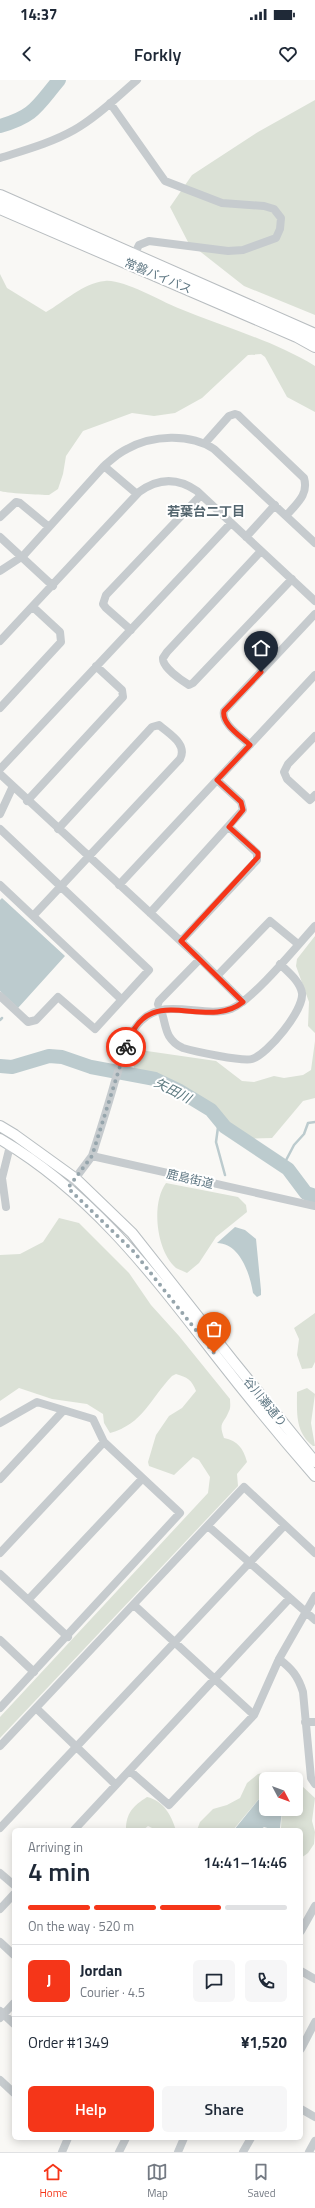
<!DOCTYPE html>
<meta charset="utf-8">
<style>
:root{--surface:#fff;--page:#f6f6f7;--text:#1f2937;--muted:#747a83;--line:#e0e1e3;--accent:#f53619}
body{margin:0;font-family:"Titillium Web","Noto Sans JP",sans-serif;background:var(--page);color:var(--text);height:100vh;display:flex;flex-direction:column;font-size:15px;white-space:nowrap}
*{box-sizing:border-box;margin:0}
p{font-size:13px;color:var(--muted)}
.icon{flex:none;width:22px;height:22px;fill:none;stroke:currentColor;stroke-width:2;stroke-linecap:round;stroke-linejoin:round}
.map{position:relative;flex:1;overflow:hidden}
.side{position:absolute;left:12px;top:1748px;width:291px;height:312px;display:flex;flex-direction:column;background:var(--surface);border-radius:6px;box-shadow:0 2px 10px #0003}
.side>*{flex:none}
.needle{width:26px;rotate:131deg}
.fabs{position:absolute;left:259px;top:1692px;display:grid;gap:8px}
.fabs a{display:grid;place-items:center;width:44px;height:44px;border-radius:6px;background:var(--surface);box-shadow:0 2px 10px #0003;font-size:20px}
.pin{position:absolute;display:grid;place-items:center;width:34px;height:34px;color:#fff;margin:-41px -17px;border-radius:50% 50% 50% 0;rotate:-45deg;box-shadow:0 0 4px #0007}
.pin .icon{rotate:45deg}
.courier{position:absolute;display:grid;place-items:center;width:40px;height:40px;margin:-20px;border:3px solid #f53619;border-radius:50%;background:#fff;color:#222;box-shadow:0 1px 5px #0007}
.overview em{font-style:normal;font-weight:600}
.overview div{display:flex;flex-direction:column-reverse}
.overview{display:flex;align-items:center;justify-content:space-between;height:68px;padding:0 16px}
h1{font-size:26px;font-weight:600;line-height:30px}
.bar{display:grid;grid-template-columns:repeat(4,1fr);gap:6px 4px;align-content:center;height:48px;padding:0 16px}
.bar i{height:5px;border-radius:3px;background:var(--line)}
.bar .selected{background:var(--accent)}
.bar p{grid-column:span 4}
.line{display:flex;align-items:center;gap:10px;padding:0 16px;border-top:1px solid var(--line)}
.line div{flex:1}
.round{display:grid;place-items:center;flex:none;width:42px;height:42px;border-radius:6px;background:var(--page)}
.primary-button{display:flex;gap:8px;margin-top:auto;padding:8px 16px}
.primary-button a{flex:1;height:46px;border-radius:6px;background:var(--accent);color:#fff;font-size:16px;font-weight:600;line-height:46px;text-align:center}
.primary-button a+a{background:var(--page);color:var(--text)}
.status{display:flex;justify-content:space-between;align-items:center;height:28px;padding:0 20px;background:var(--surface);direction:ltr}
.status svg{height:11px;fill:currentColor}
header{display:flex;justify-content:space-between;align-items:center;height:52px;padding:0 16px;background:var(--surface);font-size:18px;font-weight:600}
.tabs{display:flex;justify-content:space-around;align-items:center;height:56px;border-top:1px solid var(--line);background:var(--surface);font-size:11px;color:var(--muted)}
.tabs a{display:grid;justify-items:center;gap:2px}
.tabs .selected{color:var(--accent)}
.map>svg:first-child{display:block}
.green{fill:#dbe1d6}
.water{fill:#bccbce}
.lines{fill:none;stroke-linecap:round;stroke-linejoin:round}
.stream{stroke:#bccbce;stroke-width:2.5}
.river{stroke:#bccbce;stroke-width:14}
.major-casing{stroke:#b8bec1;stroke-width:12}
.highway-casing{stroke:#b8bdc0;stroke-width:14}
.minor{stroke:#c6cbce;stroke-width:8}
.major{stroke:#fff;stroke-width:10}
.highway{stroke:#fff;stroke-width:12}
.done{stroke:#96a5ac;stroke-width:4;stroke-dasharray:0 7.2}
.route{stroke:#f53619;stroke-width:5}
.labels{text-anchor:middle;stroke-width:4;stroke-linejoin:round;paint-order:stroke}
.street-label{font-size:12px;fill:#607884;stroke:#fff}
.neighbourhood-label{font-size:13px;font-weight:bold;fill:#53656e;stroke:#fff}
.water-label{font-size:13px;font-style:italic;fill:#5b787e;stroke:#fff}
</style>
<div class="status"><b>14:37</b><svg viewBox="0 0 49 12"><path d="M0 12V9h3v3zM5 12V6h3v6zM10 12V3h3v9zM15 12V0h3v12zM26 1h20v11H26zM47 4h2v5h-2z"/></svg></div>
<header><svg class="icon" aria-label="back" viewBox="0 0 24 24"><path d="M15 5l-7 7 7 7"/></svg>Forkly<svg class="icon" aria-label="heart" viewBox="0 0 24 24"><path d="M12 20l-8-8c-3-5 5-10 8-4 3-6 11-1 8 4z"/></svg></header>
<div class="map">
<svg width="315" height="2072" viewBox="0 0 315 2072">
<rect width="100%" height="100%" fill="#f9f8f5"/>
<!-- green -->
<path class="green" d="M315 20V235L244 206 188 162 170 127 192 95 258 52Z
M0 194 7 208 46 232C64 222 83 203 105 201 123 199 160 221 178 228 224 247 272 260 315 286V332L287 317 265 277 261 274 248 275 202 318 175 333 154 336 132 333 83 351 66 376 63 394 58 409 49 415C42 415 4 413 0 411Z
M315 856V953L308 946 309 922 296 886 297 879Z
M315 961V1018L303 1021 272 1058 242 1059 232 1056 186 1017 158 1003 134 988 133 975 140 970 216 981 242 1001 254 1002 274 996 284 998 303 995 311 990Z
M166 1103 238 1117 246 1125 247 1132 216 1157 199 1183 187 1193C184 1191 179 1190 176 1188 156 1171 151 1123 166 1103Z
M59 1138 79 1143 129 1193 151 1225 179 1256 230 1319C230 1322 231 1328 229 1331 224 1344 218 1342 224 1358 238 1361 243 1368 247 1382L237 1394 238 1406 0 1658V1637L208 1413 210 1397 199 1380 193 1377 174 1395 149 1386 148 1382 156 1355 169 1336 182 1328 196 1311C192 1300 187 1297 176 1294L172 1296C150 1319 143 1344 110 1353L104 1343 103 1334 87 1324 52 1319 19 1308 0 1321V1175L20 1174 43 1162Z
M315 1233V1282L312 1288 302 1289 297 1275 299 1259 294 1248Z
M307 1308 315 1314 311 1343 315 1366H313C295 1352 297 1333 297 1312Z
M267 1692 280 1699H266V1714H263L233 1750H197L200 1742 213 1729 227 1725 240 1718 247 1703 258 1694Z
M296 1704 302 1706 315 1718 312 1741 315 1752 314 1764 308 1773 301 1778V1750H278L281 1748 282 1729H296Z
M147 1717C164 1721 171 1735 176 1750H156L148 1746 143 1750H126C126 1733 133 1726 147 1717Z"/>
<!-- water -->
<path class="water" d="M2 818 65 876 18 928 0 911V820Z
M235 1147 245 1150 256 1159 261 1210V1215L257 1217 253 1213C250 1194 240 1163 217 1163Z
M263 1714 266 1715V1729L282 1730 280 1748 274 1750 264 1747 260 1750H234Z"/>
<g class="lines">
<!-- stream -->
<path class="stream" d="M0 940 2 938
M219 1040 216 1062 225 1095
M283 1086 294 1065 304 1054 308 1043 315 1042"/>
<!-- river -->
<path class="river" d="M0 46C35 36 37 26 59 0
M0 986 12 987 49 976 62 977 91 987 155 999 178 1010 211 1030 225 1047 288 1089 306 1113 315 1116"/>
<defs>
<path id="major" d="M0 1046 15 1055 76 1099 132 1153 233 1281 315 1382
M0 1059C92 1113 153 1195 217 1277 249 1318 281 1357 315 1396"/>
<path id="highway" d="M0 116 315 255
M0 128 297 256 315 266"/>
</defs>
<!-- major casing -->
<use href="#major" class="major-casing"/>
<!-- highway casing -->
<use href="#highway" class="highway-casing"/>
<!-- minor -->
<path class="minor" d="M110 23 165 101 222 123 264 126 274 129 281 138 280 149 276 158 243 170 228 171 149 161 139 165 134 175
M0 78C25 70 51 63 74 50 97 37 117 17 137 0
M205 363 229 336 235 334 238 335 304 398C309 415 296 424 286 436
M104 386 137 414
M0 437 16 422 20 423 49 447
M0 457 53 506
M246 457 275 425
M261 471 167 572 163 578C162 587 181 600 189 605L193 603 292 499
M0 491 23 476 104 386C111 380 118 373 127 369 152 355 190 353 214 369L315 463
M131 550 106 528 103 524 106 515 201 415
M0 561 139 412C158 398 177 397 197 411L315 521
M0 628 61 562 60 552 33 527
M315 656 288 684 284 692 287 699 310 720 315 715
M250 665C242 657 221 644 224 631L315 534
M0 689 231 443
M0 694 200 879 243 922
M27 721 123 617 122 610 96 586
M0 734 13 706
M0 749 149 890 95 949 58 917 36 940 28 942 0 916
M0 805 121 919
M119 805 315 595
M150 833 243 730 241 722 217 700
M33 836 180 679C188 664 169 654 159 645L152 647 58 749
M181 861 257 780V773L229 747
M217 896 270 841 298 864
M158 924 159 921 200 879
M161 930C164 938 165 949 169 956 172 961 178 966 183 968 193 971 243 982 252 979 268 974 304 930 302 913 300 901 288 892 280 884
M92 1076C100 1051 108 1026 115 1001 122 981 126 956 141 941 165 916 203 939 231 929 253 920 297 866 315 846
M68 1108 92 1076 315 1126
M6 1127 2 1098 10 1066
M0 1343 37 1322 93 1339 104 1362 180 1433 0 1628
M0 1399 63 1331
M208 1446 315 1540
M0 1473 104 1362
M0 1494 68 1557
M28 1520 142 1399
M134 1525 254 1635
M0 1560 34 1592
M279 1579C292 1589 298 1596 303 1612L311 1698 315 1704
M36 1628 116 1705
M305 1642H315
M0 1666 244 1407 315 1473
M130 1691 169 1725 254 1635 279 1579 315 1516
M0 1748 284 1446
M74 1750 289 1519
M0 1793 14 1805
M0 1829 14 1814
M301 1851 315 1826
M0 1862 14 1875
M301 1891 315 1899
M0 1931 14 1944
M0 1938 14 1923
M301 1969 315 1942
M0 2000 14 2013
M301 2029 315 2037
M62 2072 68 2058
M119 2072 126 2058
M178 2072 184 2058
M243 2072 251 2058
M309 2072 315 2061"/>
<!-- major -->
<use href="#major" class="major"/>
<!-- highway -->
<use href="#highway" class="highway"/>
</g>
<g class="lines">
<!-- done -->
<path class="done" d="M126 967 92 1076 68 1108 134 1172 214 1273"/>
<!-- route -->
<path class="route" d="M126 967C148 898 204 953 243 922L181 861 258 777V773L229 747 243 730 241 722 217 700 250 665C242 657 221 644 224 631L261 592"/>
</g>
<g class="labels">
<!-- street labels -->
<g class="street-label">
<text transform="translate(158 196) rotate(23)" y="4">常磐バイパス</text>
<text transform="translate(190 1099) rotate(13)" y="4">鹿島街道</text>
<text transform="translate(265 1322) rotate(51)" y="4">谷川瀬通り</text>
</g>
<!-- neighbourhood labels -->
<g class="neighbourhood-label">
<text x="206" y="436">若葉台二丁目</text>
</g>
<!-- water labels -->
<g class="water-label">
<text transform="translate(173 1010) rotate(27)" y="5">矢田川</text>
</g>
</g>
</svg>
<div class="fabs">
<a><svg class="needle" viewBox="-14 -14 28 28"><path d="M0-13l5 13h-10z" fill="#e53935"/><path d="M0 13l5-13h-10z" fill="#747a83"/></svg></a>
</div>
<div class="pin" style="left:214px;top:1273px;background:#ea580c"><svg class="icon" aria-label="bag" viewBox="0 0 24 24"><path d="M5 8h14l-1 12H6zM9 8a3 3 0 0 1 6 0"/></svg></div>
<div class="pin" style="left:261px;top:592px;background:#1f2937"><svg class="icon" aria-label="home" viewBox="0 0 24 24"><path d="M3 11l9-7 9 7M6 9v11h12V9"/></svg></div>
<div class="courier" style="left:126px;top:967px"><svg class="icon" aria-label="bike" viewBox="0 0 24 24"><circle cx="6" cy="16" r="4"/><circle cx="18" cy="16" r="4"/><path d="M6 16l4-8h5l3 8M10 8l3 8H6M13 5h3"/></svg></div>
<section class="side">
<div class="overview"><div><h1>4 min</h1><p>Arriving in</p></div><em>14:41–14:46</em></div>
<div class="bar"><i class="selected"></i><i class="selected"></i><i class="selected"></i><i></i><p>On the way · 520 m</p></div>
<div class="line" style="height:72px"><b class="round" style="background:var(--accent);color:#fff">J</b><div><b>Jordan</b><p>Courier · 4.5</p></div><a class="round"><svg class="icon" aria-label="chat" viewBox="0 0 24 24"><path d="M4 5h16v11H9l-5 4z"/></svg></a><a class="round"><svg class="icon" aria-label="phone" viewBox="0 0 24 24"><path d="M5 4h4l2 5-3 2q2 4 5 5l2-3 5 2v4C11 20 4 13 5 4z"/></svg></a></div>
<div class="line" style="height:52px"><div>Order #1349</div><b>¥1,520</b></div>
<div class="primary-button"><a>Help</a><a>Share</a></div>
</section>
</div>
<nav class="tabs">
<a class="selected"><svg class="icon" aria-label="home" viewBox="0 0 24 24"><path d="M3 11l9-7 9 7M6 9v11h12V9"/></svg>Home</a>
<a><svg class="icon" aria-label="map" viewBox="0 0 24 24"><path d="M3 6l6-2 6 2 6-2v14l-6 2-6-2-6 2zM9 4v14M15 6v14"/></svg>Map</a>
<a><svg class="icon" aria-label="saved" viewBox="0 0 24 24"><path d="M7 4h10v16l-5-4-5 4z"/></svg>Saved</a>
</nav>
